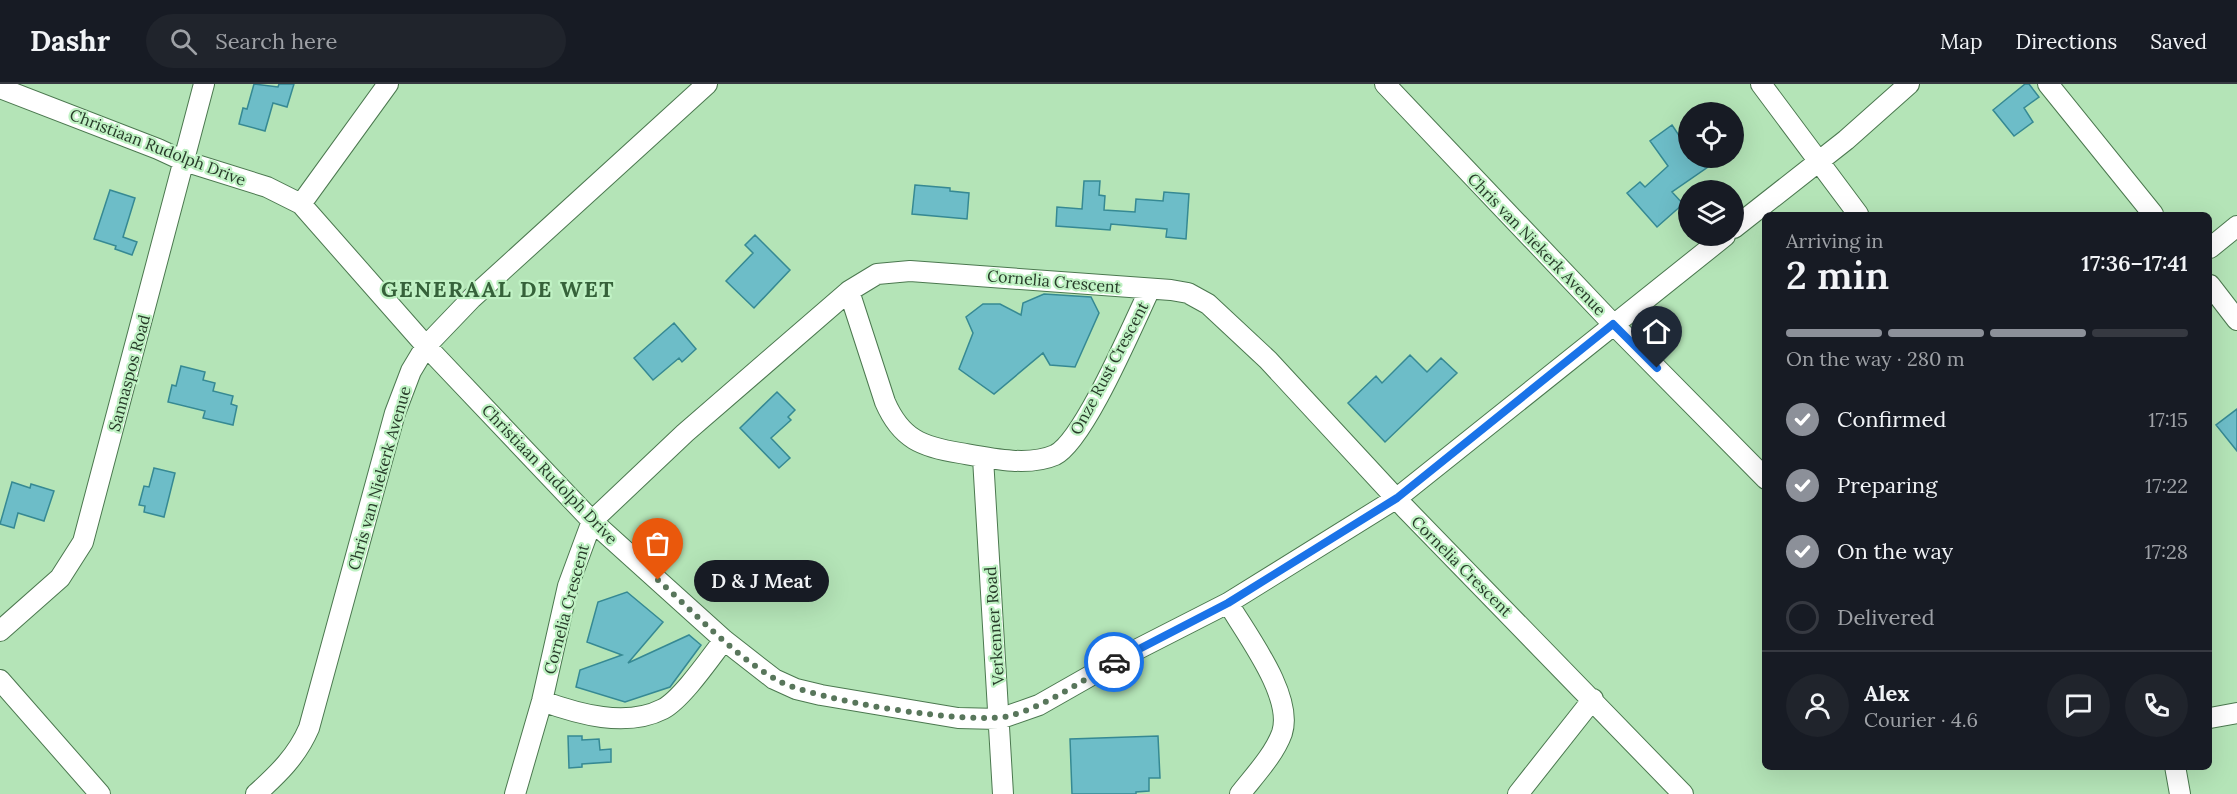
<!DOCTYPE html>
<meta charset="utf-8">
<style>
:root{--surface:#171b24;--page:#20242c;--text:#f1f3f6;--muted:#9ea1a6;--line:#363941;--accent:#8c9099}
body{margin:0;font-family:Lora,serif;background:var(--page);color:var(--text);height:100vh;display:flex;flex-direction:column;font-size:22px;white-space:nowrap}
*{box-sizing:border-box;margin:0}
p{font-size:20px;color:var(--muted)}
.icon{flex:none;width:33px;height:33px;fill:none;stroke:currentColor;stroke-width:2;stroke-linecap:round;stroke-linejoin:round}
.map{position:relative;flex:1;overflow:hidden}
.side{position:absolute;left:1762px;top:128px;width:450px;height:558px;display:flex;flex-direction:column;background:var(--surface);border-radius:9px;box-shadow:0 6px 24px #0002}
.side>*{flex:none}
.controls{position:absolute;left:1678px;top:18px;display:grid;gap:12px}
.controls a{display:grid;place-items:center;width:66px;height:66px;border-radius:50%;background:var(--surface);box-shadow:0 6px 24px #0002;font-size:30px}
.pin{position:absolute;display:grid;place-items:center;width:51px;height:51px;color:#fff;margin:-62px -26px;border-radius:50% 50% 50% 0;rotate:-45deg;box-shadow:0 0 6px #0007}
.pin .icon{rotate:45deg}
.courier{position:absolute;display:grid;place-items:center;width:60px;height:60px;margin:-30px;border:4px solid #1a73e8;border-radius:50%;background:#fff;color:#222;box-shadow:0 2px 8px #0007}
.bubble{position:absolute;height:42px;border-radius:21px;background:var(--surface);box-shadow:0 6px 24px #0002;font-size:20px;font-weight:600;line-height:42px;text-align:center}
.headline em{font-style:normal;font-weight:600}
.headline div{display:flex;flex-direction:column-reverse}
.headline{display:flex;align-items:center;justify-content:space-between;height:102px;padding:0 24px}
h1{font-size:39px;font-weight:600;line-height:45px}
.bar{display:grid;grid-template-columns:repeat(4,1fr);gap:9px 6px;align-content:center;height:72px;padding:0 24px}
.bar i{height:8px;border-radius:4px;background:var(--line)}
.bar .active{background:var(--accent)}
.bar p{grid-column:span 4}
.line{display:flex;align-items:center;gap:15px;padding:0 24px;border-top:2px solid var(--line)}
.line div{flex:1}
.round{display:grid;place-items:center;flex:none;width:63px;height:63px;border-radius:32px;background:var(--page)}
ol{padding:0 24px;list-style:none}
li{display:flex;align-items:center;gap:18px;height:66px}
li p{margin-inline-start:auto}
li .icon{padding:6px;border-radius:50%;background:var(--accent);color:#fff;stroke-width:4}
li:last-child{color:var(--muted)}
li i{width:33px;height:33px;border:3px solid var(--line);border-radius:50%}
header{display:flex;align-items:center;gap:36px;box-sizing:border-box;height:84px;padding:0 30px;background:var(--surface);border-bottom:2px solid var(--line)}
header strong{font-size:28px}
nav{display:flex;gap:33px;margin-inline-start:auto;font-size:21px}
.search{width:420px;height:54px;background:var(--page);display:flex;align-items:center;gap:15px;box-sizing:border-box;padding:0 21px;border-radius:33px;color:var(--muted);font-size:22px}
.map>svg:first-child{display:block}
.building{fill:#6dbdc8;stroke:#368993;stroke-width:1.5}
.lines{fill:none;stroke-linecap:round;stroke-linejoin:round}
.minor-casing{stroke:#4b784f;stroke-width:22}
.minor{stroke:#fff;stroke-width:20}
.done{stroke:#58765b;stroke-width:6;stroke-dasharray:0 10.8}
.route{stroke:#1a73e8;stroke-width:8}
.labels{text-anchor:middle;stroke-width:4.5;stroke-linejoin:round;paint-order:stroke}
.street-label{font-size:16px;fill:#273b29;stroke:#c0f2c4}
.district-label{font-size:22px;font-weight:bold;letter-spacing:1.5px;fill:#36623a;stroke:#c0f2c4}
</style>
<header>
<strong>Dashr</strong>
<div class="search"><svg class="icon" aria-label="search" viewBox="0 0 24 24"><circle cx="10" cy="10" r="6"/><path d="M15 15l6 6"/></svg>Search here</div>
<nav><a>Map</a><a>Directions</a><a>Saved</a></nav>
</header>
<div class="map">
<svg width="2237" height="710" viewBox="0 0 2237 710">
<rect width="100%" height="100%" fill="#b4e4b7"/>
<!-- building -->
<path class="building" d="M254 0 278 3 279 0H294L287 23 273 19 265 47 239 40 243 24 247 25Z
M2025 0H2029L2039 13 2024 24 2033 38 2014 52 1993 26Z
M1672 41 1680 53 1689 46V74H1721L1672 108 1683 120 1657 143 1627 109 1640 98 1645 103 1668 82 1650 57Z
M1084 97H1100L1099 111 1105 112 1104 126 1135 128 1136 115 1163 117 1164 108 1189 110 1186 155 1166 153 1167 145 1111 140 1110 146 1056 142 1057 123 1082 125Z
M915 101 950 104V107L969 109 967 135 912 130Z
M110 106 135 114 123 153 137 158 132 171 115 165 116 162 94 155Z
M755 151 790 186 754 224 726 197 753 169 745 161Z
M1044 210 1091 213 1099 229 1075 283 1050 281 1043 269 994 310 959 285 973 249 966 233 983 220H1000L1021 231 1023 219Z
M674 239 696 265 682 278 679 274 653 296 634 274Z
M1410 271 1427 288 1441 274 1457 289 1385 358 1348 319 1376 292 1382 299Z
M181 282 205 288 203 296 215 299 213 307 233 312 231 320 237 322 233 341 203 334 205 327 168 318 172 301 176 302Z
M777 308 795 326 788 333 791 336 771 354 790 374 779 384 740 344Z
M2237 325V367L2216 341Z
M154 384 175 389 164 433 144 428 145 422 139 421 144 402 149 403Z
M12 398 30 404 31 400 54 407 44 437 18 429 14 444 0 440Z
M627 508 663 538 628 579 689 551 701 561 670 603 625 618 576 603 580 586 622 571 587 558 598 518Z
M568 652H582V656L599 655 600 666 611 665V678L582 680V683L569 684Z
M1158 652 1160 694H1149V707L1136 708V710H1072L1070 655Z"/>
<g class="lines">
<defs>
<path id="minor" d="M1385 0 1613 240 1766 395
M1761 0 1858 130
M2048 0 2153 130
M0 4 158 65 184 77 267 103 301 120 426 262 592 437 724 556 774 595 796 605 821 611 958 634 999 635 1039 621 1134 567 1228 519 1397 414 1725 152
M301 120 388 0
M1734 144 1846 56 1909 0
M2210 164 2237 142
M2210 201 2237 236
M849 207 885 318C901 355 922 363 960 369 988 374 1028 383 1055 371 1084 357 1134 238 1150 205
M983 374 1003 710
M1228 519C1246 550 1294 612 1282 649 1274 671 1254 692 1240 710
M0 547 60 494 83 458 204 0
M0 596 100 710
M542 617C578 630 626 644 663 625 682 615 710 574 724 556
M2210 634 2237 629
M2175 682 2180 710
M256 710C278 690 297 672 309 644L395 329 411 287 426 262 472 214 707 0
M515 710 542 617 568 502 592 437 685 349 849 207 877 190 910 187 1171 206 1188 209 1208 220 1268 276 1405 424 1683 710
M1518 710 1593 615"/>
</defs>
<!-- minor casing -->
<use href="#minor" class="minor-casing"/>
<!-- minor -->
<use href="#minor" class="minor"/>
</g>
<g class="lines">
<!-- done -->
<path class="done" d="M658 496C696 530 733 571 777 596 811 616 976 643 1013 631 1049 620 1082 597 1114 578"/>
<!-- route -->
<path class="route" d="M1114 578 1228 519 1397 414 1613 240 1657 284"/>
</g>
<g class="labels">
<!-- street labels -->
<g class="street-label">
<text transform="translate(158 63) rotate(21)" y="6">Christiaan Rudolph Drive</text>
<text transform="translate(1537 160) rotate(46)" y="6">Chris van Niekerk Avenue</text>
<text transform="translate(1054 197) rotate(5)" y="6">Cornelia Crescent</text>
<text transform="translate(1109 284) rotate(-62)" y="6">Onze Rust Crescent</text>
<text transform="translate(129 289) rotate(-75)" y="6">Sannaspos Road</text>
<text transform="translate(550 390) rotate(46)" y="6">Christiaan Rudolph Drive</text>
<text transform="translate(379 394) rotate(-74)" y="6">Chris van Niekerk Avenue</text>
<text transform="translate(1462 482) rotate(45)" y="6">Cornelia Crescent</text>
<text transform="translate(566 525) rotate(-75)" y="6">Cornelia Crescent</text>
<text transform="translate(994 542) rotate(-94)" y="6">Verkenner Road</text>
</g>
<!-- district labels -->
<g class="district-label">
<text x="498" y="213">GENERAAL DE WET</text>
</g>
</g>
</svg>
<div class="controls">
<a><svg class="icon" aria-label="locate" viewBox="0 0 24 24"><circle cx="12" cy="12" r="6"/><path d="M12 2v4M12 18v4M2 12h4M18 12h4"/></svg></a>
<a><svg class="icon" aria-label="layers" viewBox="0 0 24 24"><path d="M12 4l9 5-9 5-9-5zM3 14l9 5 9-5"/></svg></a>
</div>
<div class="pin" style="left:658px;top:496px;background:#ea580c"><svg class="icon" aria-label="bag" viewBox="0 0 24 24"><path d="M5 8h14l-1 12H6zM9 8a3 3 0 0 1 6 0"/></svg></div>
<div class="pin" style="left:1657px;top:284px;background:#1f2937"><svg class="icon" aria-label="home" viewBox="0 0 24 24"><path d="M3 11l9-7 9 7M6 9v11h12V9"/></svg></div>
<div class="courier" style="left:1114px;top:578px"><svg class="icon" aria-label="car" viewBox="0 0 24 24"><path d="M5 17H2v-5l4-1 3-4h7l3 4 3 1v5h-3M9 17h6M6 11h13"/><circle cx="7" cy="17" r="2"/><circle cx="17" cy="17" r="2"/></svg></div>
<div class="bubble" style="left:694px;top:476px;width:135px">D &amp; J Meat</div>
<section class="side">
<div class="headline"><div><h1>2 min</h1><p>Arriving in</p></div><em>17:36–17:41</em></div>
<div class="bar"><i class="active"></i><i class="active"></i><i class="active"></i><i></i><p>On the way · 280 m</p></div>
<ol>
<li><svg class="icon" aria-label="check" viewBox="0 0 24 24"><path d="M5 12l5 5 9-10"/></svg>Confirmed<p>17:15</p></li>
<li><svg class="icon" aria-label="check" viewBox="0 0 24 24"><path d="M5 12l5 5 9-10"/></svg>Preparing<p>17:22</p></li>
<li><svg class="icon" aria-label="check" viewBox="0 0 24 24"><path d="M5 12l5 5 9-10"/></svg>On the way<p>17:28</p></li>
<li><i></i>Delivered</li>
</ol>
<div class="line" style="height:108px"><a class="round"><svg class="icon" aria-label="person" viewBox="0 0 24 24"><circle cx="12" cy="8" r="4"/><path d="M4 21q1-7 8-7t8 7"/></svg></a><div><b>Alex</b><p>Courier · 4.6</p></div><a class="round"><svg class="icon" aria-label="chat" viewBox="0 0 24 24"><path d="M4 5h16v11H9l-5 4z"/></svg></a><a class="round"><svg class="icon" aria-label="phone" viewBox="0 0 24 24"><path d="M5 4h4l2 5-3 2q2 4 5 5l2-3 5 2v4C11 20 4 13 5 4z"/></svg></a></div>
</section>
</div>
